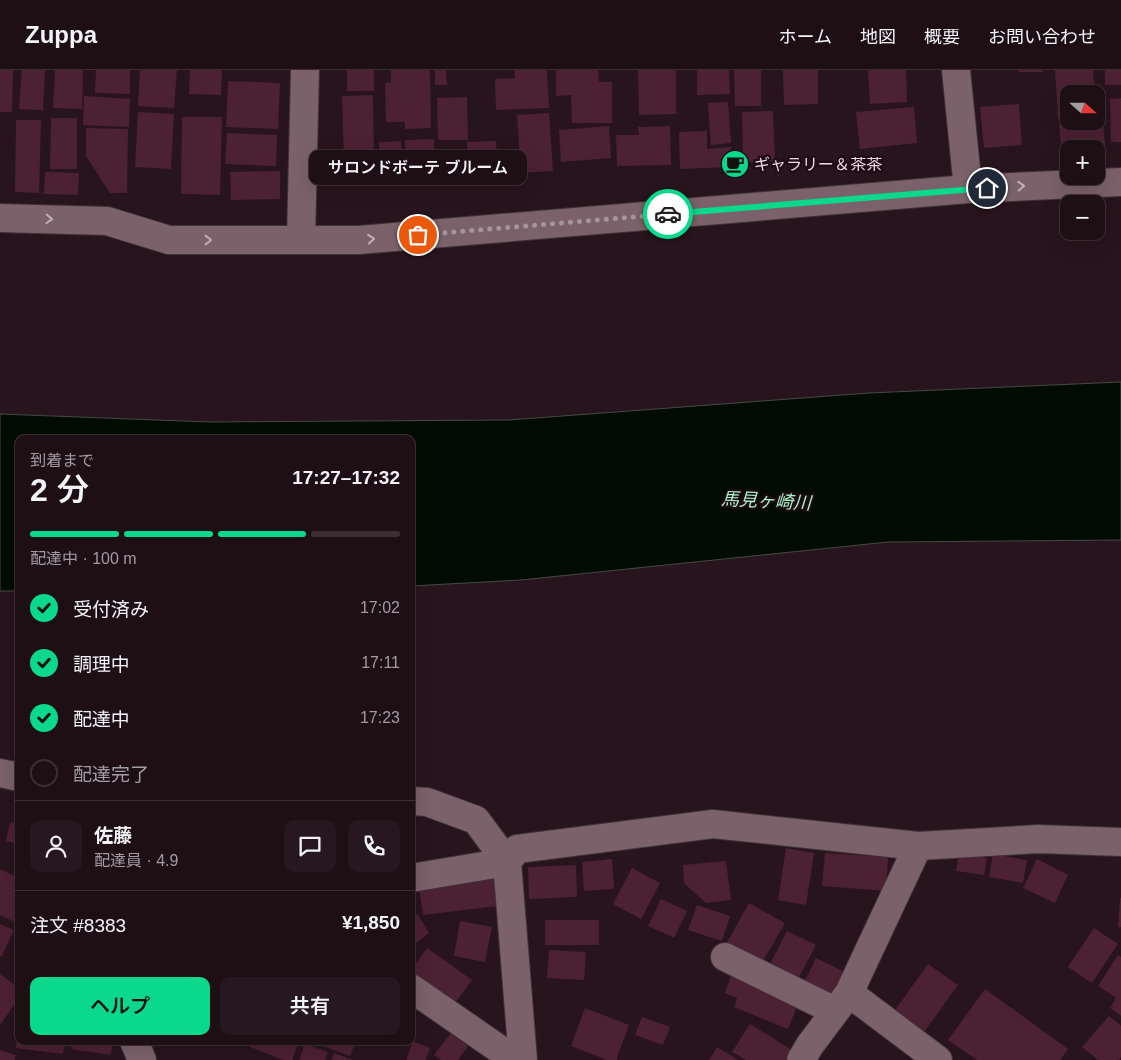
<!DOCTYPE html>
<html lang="ja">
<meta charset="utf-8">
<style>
:root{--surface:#1e0f15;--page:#26181e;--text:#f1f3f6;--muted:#a19ca0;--line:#3c2f34;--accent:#0ad98b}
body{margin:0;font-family:Arial,"Noto Sans JP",sans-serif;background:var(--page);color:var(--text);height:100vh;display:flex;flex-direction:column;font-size:19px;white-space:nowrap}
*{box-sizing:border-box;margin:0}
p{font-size:16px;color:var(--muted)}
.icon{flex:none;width:28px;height:28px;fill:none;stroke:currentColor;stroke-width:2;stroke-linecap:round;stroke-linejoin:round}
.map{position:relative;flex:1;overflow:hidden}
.side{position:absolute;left:15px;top:365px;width:400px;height:610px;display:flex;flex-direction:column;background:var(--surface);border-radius:10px;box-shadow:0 5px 20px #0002,0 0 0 1px var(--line)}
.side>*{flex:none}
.needle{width:32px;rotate:111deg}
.tools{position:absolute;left:1060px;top:15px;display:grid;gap:10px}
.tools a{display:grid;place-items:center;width:45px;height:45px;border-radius:10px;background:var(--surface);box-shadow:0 5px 20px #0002,0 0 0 1px var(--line);font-size:25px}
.pin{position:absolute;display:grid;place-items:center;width:42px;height:42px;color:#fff;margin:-21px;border:2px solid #fff;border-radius:50%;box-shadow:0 1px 5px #0007}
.courier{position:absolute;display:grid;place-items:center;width:50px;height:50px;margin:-25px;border:4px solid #0ad98b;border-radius:50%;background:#fff;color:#222;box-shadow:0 1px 6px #0007}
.bubble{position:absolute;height:35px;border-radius:10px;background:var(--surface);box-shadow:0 5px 20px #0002,0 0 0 1px var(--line);font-size:16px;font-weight:600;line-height:35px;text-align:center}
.overview em{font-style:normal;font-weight:600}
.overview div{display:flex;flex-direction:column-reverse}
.overview{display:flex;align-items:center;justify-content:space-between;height:85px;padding:0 15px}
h1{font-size:32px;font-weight:600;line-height:38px}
.bar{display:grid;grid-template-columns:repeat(4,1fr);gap:8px 5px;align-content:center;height:60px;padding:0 15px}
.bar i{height:6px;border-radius:4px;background:var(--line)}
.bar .current{background:var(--accent)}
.bar p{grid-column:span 4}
.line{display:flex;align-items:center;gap:12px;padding:0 15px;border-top:1px solid var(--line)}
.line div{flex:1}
.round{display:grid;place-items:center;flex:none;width:52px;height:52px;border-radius:10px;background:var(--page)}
ol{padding:0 15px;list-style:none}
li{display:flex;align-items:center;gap:15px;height:55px}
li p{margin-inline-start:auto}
li .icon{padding:5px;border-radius:50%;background:var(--accent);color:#111;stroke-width:4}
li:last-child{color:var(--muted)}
li i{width:28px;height:28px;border:2px solid var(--line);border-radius:50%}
.action{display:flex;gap:10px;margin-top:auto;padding:10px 15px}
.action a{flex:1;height:58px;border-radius:10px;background:var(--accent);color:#111;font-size:20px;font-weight:600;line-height:58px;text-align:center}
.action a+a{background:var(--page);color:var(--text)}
header{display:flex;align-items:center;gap:30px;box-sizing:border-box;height:70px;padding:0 25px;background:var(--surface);border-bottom:1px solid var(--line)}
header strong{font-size:24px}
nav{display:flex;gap:28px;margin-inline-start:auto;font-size:18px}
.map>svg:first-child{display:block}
.water{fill:#000c03;stroke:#464a45}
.building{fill:#4c2133}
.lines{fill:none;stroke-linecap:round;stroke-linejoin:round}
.minor-casing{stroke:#403237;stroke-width:30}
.minor{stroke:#7b616a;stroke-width:28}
.oneway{stroke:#c2b0b6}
.done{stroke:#a5959b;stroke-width:5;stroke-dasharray:0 9}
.route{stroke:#0ad98b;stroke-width:6}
.labels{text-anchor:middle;stroke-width:4.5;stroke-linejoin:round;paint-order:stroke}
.poi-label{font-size:16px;fill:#e9dadf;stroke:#1e0b13;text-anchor:start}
.water-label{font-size:18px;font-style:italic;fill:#a8f5c9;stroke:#1e0b13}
</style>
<header>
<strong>Zuppa</strong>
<nav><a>ホーム</a><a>地図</a><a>概要</a><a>お問い合わせ</a></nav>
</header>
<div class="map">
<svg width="1121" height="990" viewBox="0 0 1121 990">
<rect width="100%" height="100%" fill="#28141c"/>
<!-- water -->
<path class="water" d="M1121 312V470L888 472 521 510 411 516V369H19V521H0V344L209 352 509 350 869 323Z"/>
<!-- building -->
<path class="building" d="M0 0H13L12 42H0Z
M22 0H45L43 40 19 39Z
M55 0H83L82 39 53 38Z
M96 0H130V24L95 23Z
M140 0H177L174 38 138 36Z
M190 0H222L221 25 189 24Z
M347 0H374V21H347Z
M391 0H430L431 58 405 59V52H386L385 13 391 12Z
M435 0H446L447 15H435Z
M515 0H547L549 38 496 40 495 9 515 8Z
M556 0H598L599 12H612V53H572L571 25 556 26Z
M638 0H676V44L639 45Z
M697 0H729L730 24 697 25Z
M734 0H761V36H735Z
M783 0H818V34L784 35Z
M868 0H906L907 32 870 34Z
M1018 0H1043V2H1019Z
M1055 0H1093L1095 24H1069V48L1058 49Z
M1105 0H1121V15H1105Z
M228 11 280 13 278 59 226 57Z
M373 25 374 91 344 92 342 26Z
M84 26 130 29 129 57 83 55Z
M467 27 468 70H438L437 28Z
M1121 28V72H1111L1110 29Z
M728 32 731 73 711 75 708 33Z
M1019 34 1022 75 984 78 980 37Z
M914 37 917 73 860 79 856 42Z
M773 41 775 91 743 93 742 42Z
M138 42 174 44 171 99 135 97Z
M549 43 553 101 521 103 517 45Z
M182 47H222L220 125 181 124Z
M51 48H77V99H50Z
M16 50H41L39 123 15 122Z
M1103 51 1105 74 1061 77 1059 54Z
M609 56 611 88 561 92 559 60Z
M670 56 671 95 617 96 616 65H639L638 57Z
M86 58 128 59 127 123H110L86 86Z
M707 61V79L731 77 732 97 680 99 679 62Z
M227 63 277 65 276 96 225 94Z
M434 69 435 108 407 109 405 70Z
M401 71 403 115 380 116 379 72Z
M496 71 498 108 468 109 467 72Z
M280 101V129L231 130 230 102Z
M45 102 79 103 78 125 44 124Z
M10 752 19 754V774L6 771Z
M786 778 814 783 806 835 778 830Z
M825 783 888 787 886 821 822 816Z
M959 783 987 788 984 805 956 801Z
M993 784 1027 790 1023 813 989 807Z
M612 789 614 819 584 821 582 792Z
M1037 789 1068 805 1055 833 1023 818Z
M726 791 731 830 706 833 684 813 683 795Z
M576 795 577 827 529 829 528 797Z
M632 798 660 813 641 849 613 834Z
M0 799 19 808V845L15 852 0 845Z
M495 807 498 836 423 845 419 816Z
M1120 828H1121V857H1118Z
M661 829 687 841 674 868 648 856Z
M749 833 785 853 760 896 725 876Z
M697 835 730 846 722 871 688 860Z
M418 845 429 863 411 877V846Z
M545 850H599V875H545Z
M460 851 492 857 485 892 454 886Z
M0 854 14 860 2 886H0Z
M1094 858 1118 874 1092 913 1068 897Z
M787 861 816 875 797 911 769 896Z
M427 878 472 910 453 936 411 906V900Z
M549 880 586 882 584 910 547 908Z
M1118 885 1121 887V946L1110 938 1116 928 1098 916Z
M816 888 851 905 838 930 804 913Z
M928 894 958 915 924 962 895 940Z
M732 903 799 931 788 959 734 937 737 928 725 923Z
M0 904 19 918V928L0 955Z
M985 919 1068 979 1060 990H977L948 970Z
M585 938 629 955 616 990H607L571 976Z
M1109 946 1121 956V987L1118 990H1098L1082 977Z
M642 947 670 957 663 975 635 965Z
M750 954 792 980 786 990H746L732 982Z
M453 960 470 973 458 990H441L434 985Z
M17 971H65L63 984 16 978Z
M72 971H113L111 985 71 979Z
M252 971H299L292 990H284L250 977Z
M316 971H356L350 986 315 973Z
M413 971 430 978 425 990H406Z
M305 974 328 982 325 990H299Z
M717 977 738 990H709Z
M0 980 16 985 14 990H0Z
M334 983 353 990H331Z"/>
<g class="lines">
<defs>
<path id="minor" d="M956 0 968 119
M0 148 107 151 169 170H359L968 119 1121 112
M301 170 305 0
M0 703 19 707
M411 731 427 732 476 750 507 792 523 990
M411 808 507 792 517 779 713 754 918 776 1038 769 1121 772
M725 887 835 941
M411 918 515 990
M849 923 938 990
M134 971 142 990
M801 990 810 975 849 923 918 776"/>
</defs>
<!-- minor casing -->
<use href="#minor" class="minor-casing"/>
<!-- minor -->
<use href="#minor" class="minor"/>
</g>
<!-- one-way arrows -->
<defs><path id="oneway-chevron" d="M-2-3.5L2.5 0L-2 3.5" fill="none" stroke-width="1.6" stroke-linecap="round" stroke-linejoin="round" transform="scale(1.25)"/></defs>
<g class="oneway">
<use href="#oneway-chevron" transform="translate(1021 116) rotate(-3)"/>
<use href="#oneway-chevron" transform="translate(49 149) rotate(2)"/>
<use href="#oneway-chevron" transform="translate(371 169) rotate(-5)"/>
<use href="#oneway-chevron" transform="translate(208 170)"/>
</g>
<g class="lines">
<!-- done -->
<path class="done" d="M418 165 668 144"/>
<!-- route -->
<path class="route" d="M668 144 987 118"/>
</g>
<!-- icons -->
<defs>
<symbol id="cafe-disc" viewBox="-11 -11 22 22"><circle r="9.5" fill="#0ad98b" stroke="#1e0b13"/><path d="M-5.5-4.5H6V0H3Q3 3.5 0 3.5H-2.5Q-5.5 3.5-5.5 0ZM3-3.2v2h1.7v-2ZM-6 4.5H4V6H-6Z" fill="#111"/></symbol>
</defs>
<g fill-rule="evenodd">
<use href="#cafe-disc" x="719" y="78" width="32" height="32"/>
</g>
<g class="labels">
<!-- poi labels -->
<g class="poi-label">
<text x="754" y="100">ギャラリー＆茶茶</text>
</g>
<!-- water labels -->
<g class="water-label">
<text transform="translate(766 431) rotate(3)" y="6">馬見ヶ崎川</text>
</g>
</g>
</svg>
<div class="tools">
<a><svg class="needle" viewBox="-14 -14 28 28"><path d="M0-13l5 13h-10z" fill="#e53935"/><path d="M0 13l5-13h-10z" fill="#a19ca0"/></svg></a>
<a>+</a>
<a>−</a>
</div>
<div class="pin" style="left:418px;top:165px;background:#ea580c"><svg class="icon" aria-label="bag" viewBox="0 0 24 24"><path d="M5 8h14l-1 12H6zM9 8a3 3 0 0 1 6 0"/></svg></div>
<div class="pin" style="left:987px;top:118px;background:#1f2937"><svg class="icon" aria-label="home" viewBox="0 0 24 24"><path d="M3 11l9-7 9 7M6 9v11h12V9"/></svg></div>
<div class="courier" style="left:668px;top:144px"><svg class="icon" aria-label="car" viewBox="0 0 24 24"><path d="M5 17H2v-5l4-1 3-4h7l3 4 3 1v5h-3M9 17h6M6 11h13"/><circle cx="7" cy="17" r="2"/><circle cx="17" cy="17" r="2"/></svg></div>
<div class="bubble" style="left:309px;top:80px;width:218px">サロンドボーテ ブルーム</div>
<section class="side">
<div class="overview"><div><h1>2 分</h1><p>到着まで</p></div><em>17:27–17:32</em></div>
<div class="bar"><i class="current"></i><i class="current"></i><i class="current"></i><i></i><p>配達中 · 100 m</p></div>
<ol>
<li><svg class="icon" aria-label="check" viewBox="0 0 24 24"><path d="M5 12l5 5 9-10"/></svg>受付済み<p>17:02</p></li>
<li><svg class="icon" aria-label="check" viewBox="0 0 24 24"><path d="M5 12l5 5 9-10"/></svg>調理中<p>17:11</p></li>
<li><svg class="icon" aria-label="check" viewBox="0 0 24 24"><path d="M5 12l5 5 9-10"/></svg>配達中<p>17:23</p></li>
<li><i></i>配達完了</li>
</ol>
<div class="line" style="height:90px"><a class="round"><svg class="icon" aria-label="person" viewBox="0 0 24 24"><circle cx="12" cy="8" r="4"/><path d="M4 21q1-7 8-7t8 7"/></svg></a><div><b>佐藤</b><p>配達員 · 4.9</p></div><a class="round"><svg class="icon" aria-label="chat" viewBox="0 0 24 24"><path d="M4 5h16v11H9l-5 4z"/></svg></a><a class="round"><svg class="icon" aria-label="phone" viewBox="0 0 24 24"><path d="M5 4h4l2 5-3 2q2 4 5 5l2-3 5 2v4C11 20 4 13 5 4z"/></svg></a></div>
<div class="line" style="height:65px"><div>注文 #8383</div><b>¥1,850</b></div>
<div class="action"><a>ヘルプ</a><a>共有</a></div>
</section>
</div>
